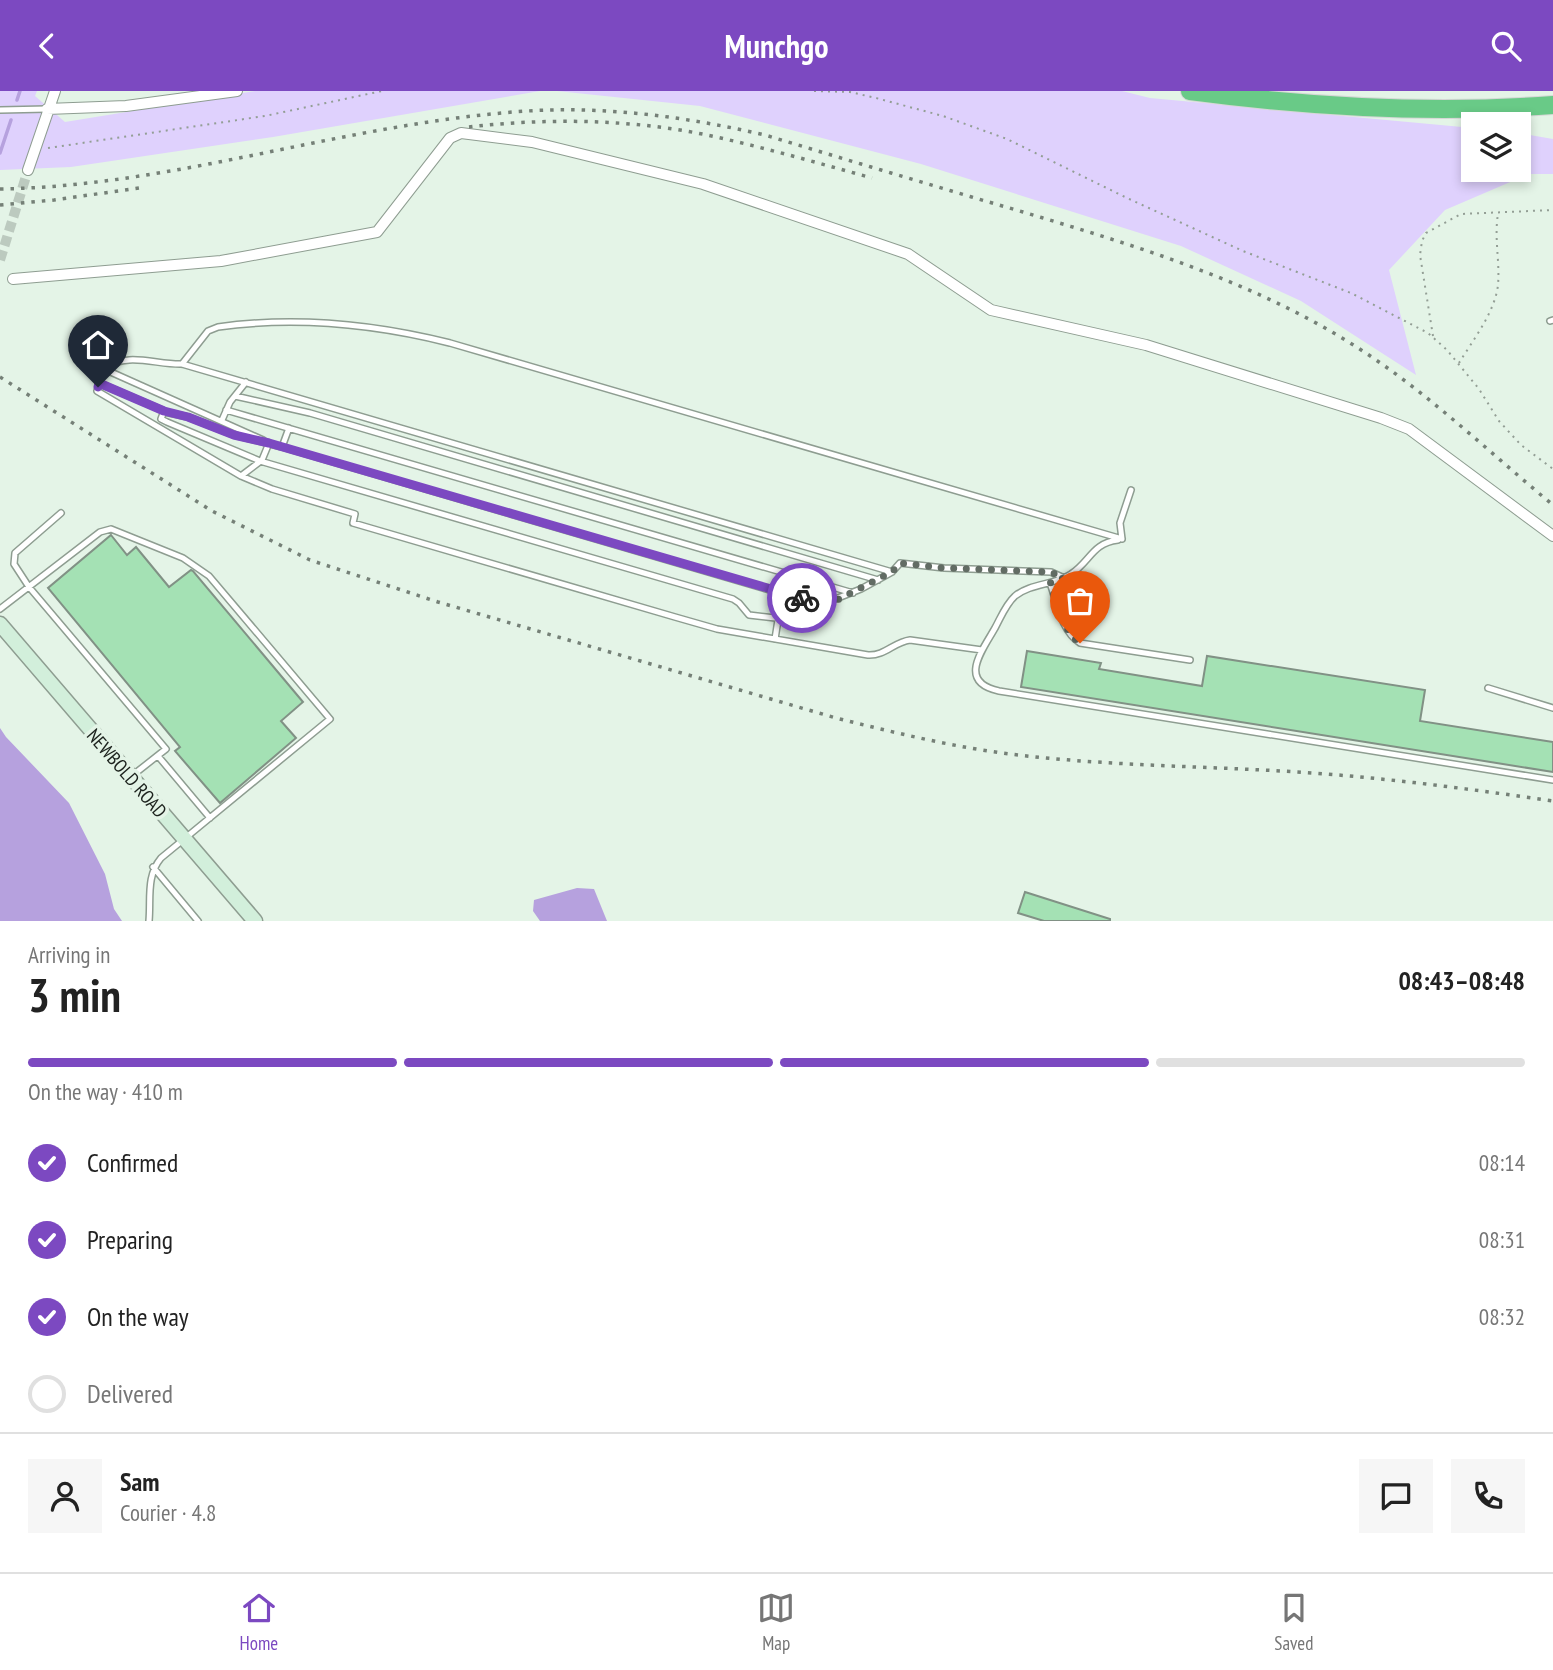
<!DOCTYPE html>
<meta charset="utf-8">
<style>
:root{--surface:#fff;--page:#f6f6f6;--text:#222;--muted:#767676;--line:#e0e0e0;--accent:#7c49c1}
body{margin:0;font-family:"PT Sans Narrow",sans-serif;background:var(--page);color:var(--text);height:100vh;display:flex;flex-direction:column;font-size:26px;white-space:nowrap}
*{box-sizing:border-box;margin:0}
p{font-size:23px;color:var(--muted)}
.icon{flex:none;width:38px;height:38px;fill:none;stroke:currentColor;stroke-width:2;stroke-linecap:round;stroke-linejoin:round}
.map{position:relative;height:830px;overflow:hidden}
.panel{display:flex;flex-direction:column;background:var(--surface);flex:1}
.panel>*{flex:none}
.tools{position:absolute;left:1461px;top:21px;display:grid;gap:14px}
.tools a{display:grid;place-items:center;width:70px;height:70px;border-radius:0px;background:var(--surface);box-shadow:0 4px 10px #0003;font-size:35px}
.pin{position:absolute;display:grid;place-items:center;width:60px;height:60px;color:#fff;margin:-72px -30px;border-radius:50% 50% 50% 0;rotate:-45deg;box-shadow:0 0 7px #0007}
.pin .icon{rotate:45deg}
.courier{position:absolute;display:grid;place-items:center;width:70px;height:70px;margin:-35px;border:5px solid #7c49c1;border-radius:50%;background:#fff;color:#222;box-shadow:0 2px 9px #0007}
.headline em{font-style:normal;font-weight:700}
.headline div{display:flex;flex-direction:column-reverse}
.headline{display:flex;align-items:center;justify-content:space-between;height:119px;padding:0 28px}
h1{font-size:46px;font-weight:700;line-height:52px}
.bar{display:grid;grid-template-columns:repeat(4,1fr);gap:10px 7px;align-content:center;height:84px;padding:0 28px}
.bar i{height:9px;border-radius:5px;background:var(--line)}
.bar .selected{background:var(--accent)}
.bar p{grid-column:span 4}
.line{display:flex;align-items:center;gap:18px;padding:0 28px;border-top:2px solid var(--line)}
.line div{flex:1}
.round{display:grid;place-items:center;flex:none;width:74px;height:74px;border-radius:0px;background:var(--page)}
ol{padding:0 28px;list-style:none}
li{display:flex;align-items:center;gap:21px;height:77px}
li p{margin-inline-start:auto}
li .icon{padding:7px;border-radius:50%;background:var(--accent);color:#fff;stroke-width:4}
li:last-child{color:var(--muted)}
li i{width:38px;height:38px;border:4px solid var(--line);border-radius:50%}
header{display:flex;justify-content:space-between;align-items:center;height:91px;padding:0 28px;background:var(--accent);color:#fff;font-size:32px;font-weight:700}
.dock{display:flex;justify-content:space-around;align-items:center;height:98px;border-top:2px solid var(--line);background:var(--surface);font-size:19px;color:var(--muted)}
.dock a{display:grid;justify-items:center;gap:4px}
.dock .selected{color:var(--accent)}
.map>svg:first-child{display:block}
.green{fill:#dfd1fd}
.water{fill:#b6a1de}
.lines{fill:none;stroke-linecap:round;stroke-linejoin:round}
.stream{stroke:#b6a1de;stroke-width:3.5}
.building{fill:#a4e1b4;stroke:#819185;stroke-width:2}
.minor-tunnel{stroke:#bccabf;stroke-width:10;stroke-dasharray:10 5;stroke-linecap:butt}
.service-casing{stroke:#8e9d91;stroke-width:8}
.minor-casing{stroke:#8e9d91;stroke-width:12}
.secondary-casing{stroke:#8e9d91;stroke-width:17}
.motorway-casing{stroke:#d6d7d6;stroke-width:20}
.path{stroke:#939e95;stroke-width:2;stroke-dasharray:2 5;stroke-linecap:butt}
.service{stroke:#fff;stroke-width:5}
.minor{stroke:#fff;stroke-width:10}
.secondary{stroke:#d2efdb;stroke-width:14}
.motorway{stroke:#69ca87;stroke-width:18}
.rail{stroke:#758077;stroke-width:3.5;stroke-dasharray:3.5 7;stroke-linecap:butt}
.done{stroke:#626c64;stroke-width:7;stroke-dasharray:0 12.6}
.route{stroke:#7c49c1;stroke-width:9}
.labels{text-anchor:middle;stroke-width:7;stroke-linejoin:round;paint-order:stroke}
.street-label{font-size:19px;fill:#1c221d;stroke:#e4f4e7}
</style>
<header><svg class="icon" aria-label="back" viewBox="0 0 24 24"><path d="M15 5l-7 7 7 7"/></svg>Munchgo<svg class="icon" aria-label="search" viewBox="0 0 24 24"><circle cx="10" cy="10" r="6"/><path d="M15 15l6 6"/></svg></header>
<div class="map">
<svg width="1553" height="830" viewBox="0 0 1553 830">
<rect width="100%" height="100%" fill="#e4f4e7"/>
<!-- green -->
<path class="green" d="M0 0H37L35 5 65 31 255 0H540L273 46 71 76 0 79Z
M557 0H1122L1150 7 1473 37 1474 79H1519V42L1553 48V83H1529L1445 119 1389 179 1416 284 1301 210 1181 155 921 73 700 15Z"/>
<!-- water -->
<path class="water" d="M0 637 6 646 69 712 105 783 114 818 122 830H0Z
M577 797 594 798 607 830H540L533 820 534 809Z"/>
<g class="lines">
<!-- stream -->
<path class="stream" d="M17 9 20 0
M0 62 11 29"/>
</g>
<!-- building -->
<path class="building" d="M111 444 127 464 136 456 169 496 191 479 193 480 303 611 281 630 296 647 220 712 175 660 180 656 48 497Z
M1027 560 1101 572 1099 578 1202 595 1207 565 1425 599 1420 630 1553 651V681L1021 596Z
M1025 801 1110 828V830H1044L1018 822Z"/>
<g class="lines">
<!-- minor-tunnel -->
<path class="minor-tunnel" d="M0 169 28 79"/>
<defs>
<path id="service" d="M0 19 47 18
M1550 230 1553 229
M182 273 208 240 218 236C296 225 374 233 450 252L1122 448
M104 278 263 349
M99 292 169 322 188 326 234 344 282 356 773 500 827 511
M235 305 310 322 878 489
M226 319 853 502
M164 320 161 328 167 331 260 370 733 508 739 512 749 524 784 528 861 498 892 481 900 472 944 477 1051 481 1064 487
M222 329 230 311 246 291
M282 356 289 337
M241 385 262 369 269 352
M61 422 15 462 14 473 29 496 166 658 133 684
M1122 448 1120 432 1131 399
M1118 449C1092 452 1090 471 1071 483 1055 494 1031 492 1015 505 1006 513 1001 526 995 537 982 560 957 591 999 600L1553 689
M892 481 182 273C156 274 127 260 104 278L97 300 241 385 272 398 355 423 353 432 675 526 717 538 868 564C885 565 894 551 910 549L982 559
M1050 492C1057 511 1061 540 1080 552L1190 569
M0 518 100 441 111 438 183 467 209 485 330 628 161 767C146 785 151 807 149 830
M775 548 778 529
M1488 597 1553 617
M158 665 210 727
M153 776 198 830"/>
<path id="minor" d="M47 18 126 15 237 0
M28 79 55 0
M13 188 221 170 377 141 450 47 461 42 532 51 703 93 908 163 991 219 1146 254 1381 327 1409 338 1553 445"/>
<path id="secondary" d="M0 533 255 830"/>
<path id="motorway" d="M1190 0C1310 16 1432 23 1553 14"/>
</defs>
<!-- service casing -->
<use href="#service" class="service-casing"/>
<!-- minor casing -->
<use href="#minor" class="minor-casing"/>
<!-- secondary casing -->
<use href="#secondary" class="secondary-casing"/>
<!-- motorway casing -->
<use href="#motorway" class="motorway-casing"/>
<!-- path -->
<path class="path" d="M814 0 850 1 876 7 943 25 1007 48 1127 107 1243 160 1351 202 1428 242 1447 259 1479 298 1499 330 1521 354 1553 378
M48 57 265 25 382 0
M1433 245 1420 164 1422 150 1426 142 1461 123 1553 119
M1459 272C1473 249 1495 221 1498 194 1500 170 1494 147 1498 123"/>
<!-- service -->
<use href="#service" class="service"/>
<!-- minor -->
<use href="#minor" class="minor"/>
<!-- secondary -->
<use href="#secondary" class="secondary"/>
<!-- motorway -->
<use href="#motorway" class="motorway"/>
<!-- rail -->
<path class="rail" d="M469 36C547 27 630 28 707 44 763 56 818 72 872 87
M0 98C171 95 333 37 502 22 592 13 678 24 765 44 851 70 937 96 1023 121 1133 154 1243 187 1342 247 1419 293 1484 357 1553 414
M0 114 54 109 139 97
M0 286 212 420 310 469 438 511 836 627C896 642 957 657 1018 664 1121 676 1223 675 1326 683 1402 689 1477 699 1553 710"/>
</g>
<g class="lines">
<!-- done -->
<path class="done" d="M802 507 830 512 835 510 892 481 900 472 944 477 1051 481 1064 487 1050 492C1057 511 1062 540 1080 552"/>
<!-- route -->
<path class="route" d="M98 296 99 292 164 320 188 326 234 344 269 352 802 507"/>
</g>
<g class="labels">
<!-- street labels -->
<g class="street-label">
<text transform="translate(127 682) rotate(49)" y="7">NEWBOLD ROAD</text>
</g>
</g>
</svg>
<div class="tools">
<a><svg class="icon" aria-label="layers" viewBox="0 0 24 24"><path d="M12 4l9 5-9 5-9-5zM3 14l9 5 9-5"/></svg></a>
</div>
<div class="pin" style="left:1080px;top:552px;background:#ea580c"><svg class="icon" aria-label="bag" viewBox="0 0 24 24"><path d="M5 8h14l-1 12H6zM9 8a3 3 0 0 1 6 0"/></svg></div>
<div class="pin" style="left:98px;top:296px;background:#1f2937"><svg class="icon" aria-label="home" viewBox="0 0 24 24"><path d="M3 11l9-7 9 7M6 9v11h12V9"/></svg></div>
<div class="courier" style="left:802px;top:507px"><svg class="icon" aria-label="bike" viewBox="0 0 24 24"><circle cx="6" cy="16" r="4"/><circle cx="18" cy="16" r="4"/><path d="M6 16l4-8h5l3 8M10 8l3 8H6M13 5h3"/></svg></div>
</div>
<section class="panel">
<div class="headline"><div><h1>3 min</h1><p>Arriving in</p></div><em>08:43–08:48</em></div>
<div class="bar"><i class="selected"></i><i class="selected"></i><i class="selected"></i><i></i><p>On the way · 410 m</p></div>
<ol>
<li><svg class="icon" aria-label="check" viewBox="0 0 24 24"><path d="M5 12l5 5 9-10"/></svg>Confirmed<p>08:14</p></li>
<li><svg class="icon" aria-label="check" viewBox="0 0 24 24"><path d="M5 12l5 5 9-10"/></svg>Preparing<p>08:31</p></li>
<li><svg class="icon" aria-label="check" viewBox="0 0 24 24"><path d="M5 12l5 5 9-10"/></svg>On the way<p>08:32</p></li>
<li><i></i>Delivered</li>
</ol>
<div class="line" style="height:126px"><a class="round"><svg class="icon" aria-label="person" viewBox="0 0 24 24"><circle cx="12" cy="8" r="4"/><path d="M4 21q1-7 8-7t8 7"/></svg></a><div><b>Sam</b><p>Courier · 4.8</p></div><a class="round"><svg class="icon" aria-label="chat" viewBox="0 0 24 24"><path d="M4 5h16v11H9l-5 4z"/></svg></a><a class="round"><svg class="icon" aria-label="phone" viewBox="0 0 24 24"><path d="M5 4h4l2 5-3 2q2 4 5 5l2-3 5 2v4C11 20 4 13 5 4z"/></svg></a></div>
</section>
<nav class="dock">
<a class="selected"><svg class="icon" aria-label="home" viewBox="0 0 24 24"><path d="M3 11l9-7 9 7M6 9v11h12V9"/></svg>Home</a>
<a><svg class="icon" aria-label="map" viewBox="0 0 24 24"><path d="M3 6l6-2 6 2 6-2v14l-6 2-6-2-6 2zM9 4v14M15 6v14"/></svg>Map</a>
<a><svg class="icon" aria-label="saved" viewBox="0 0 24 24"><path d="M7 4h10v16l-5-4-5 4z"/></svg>Saved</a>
</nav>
